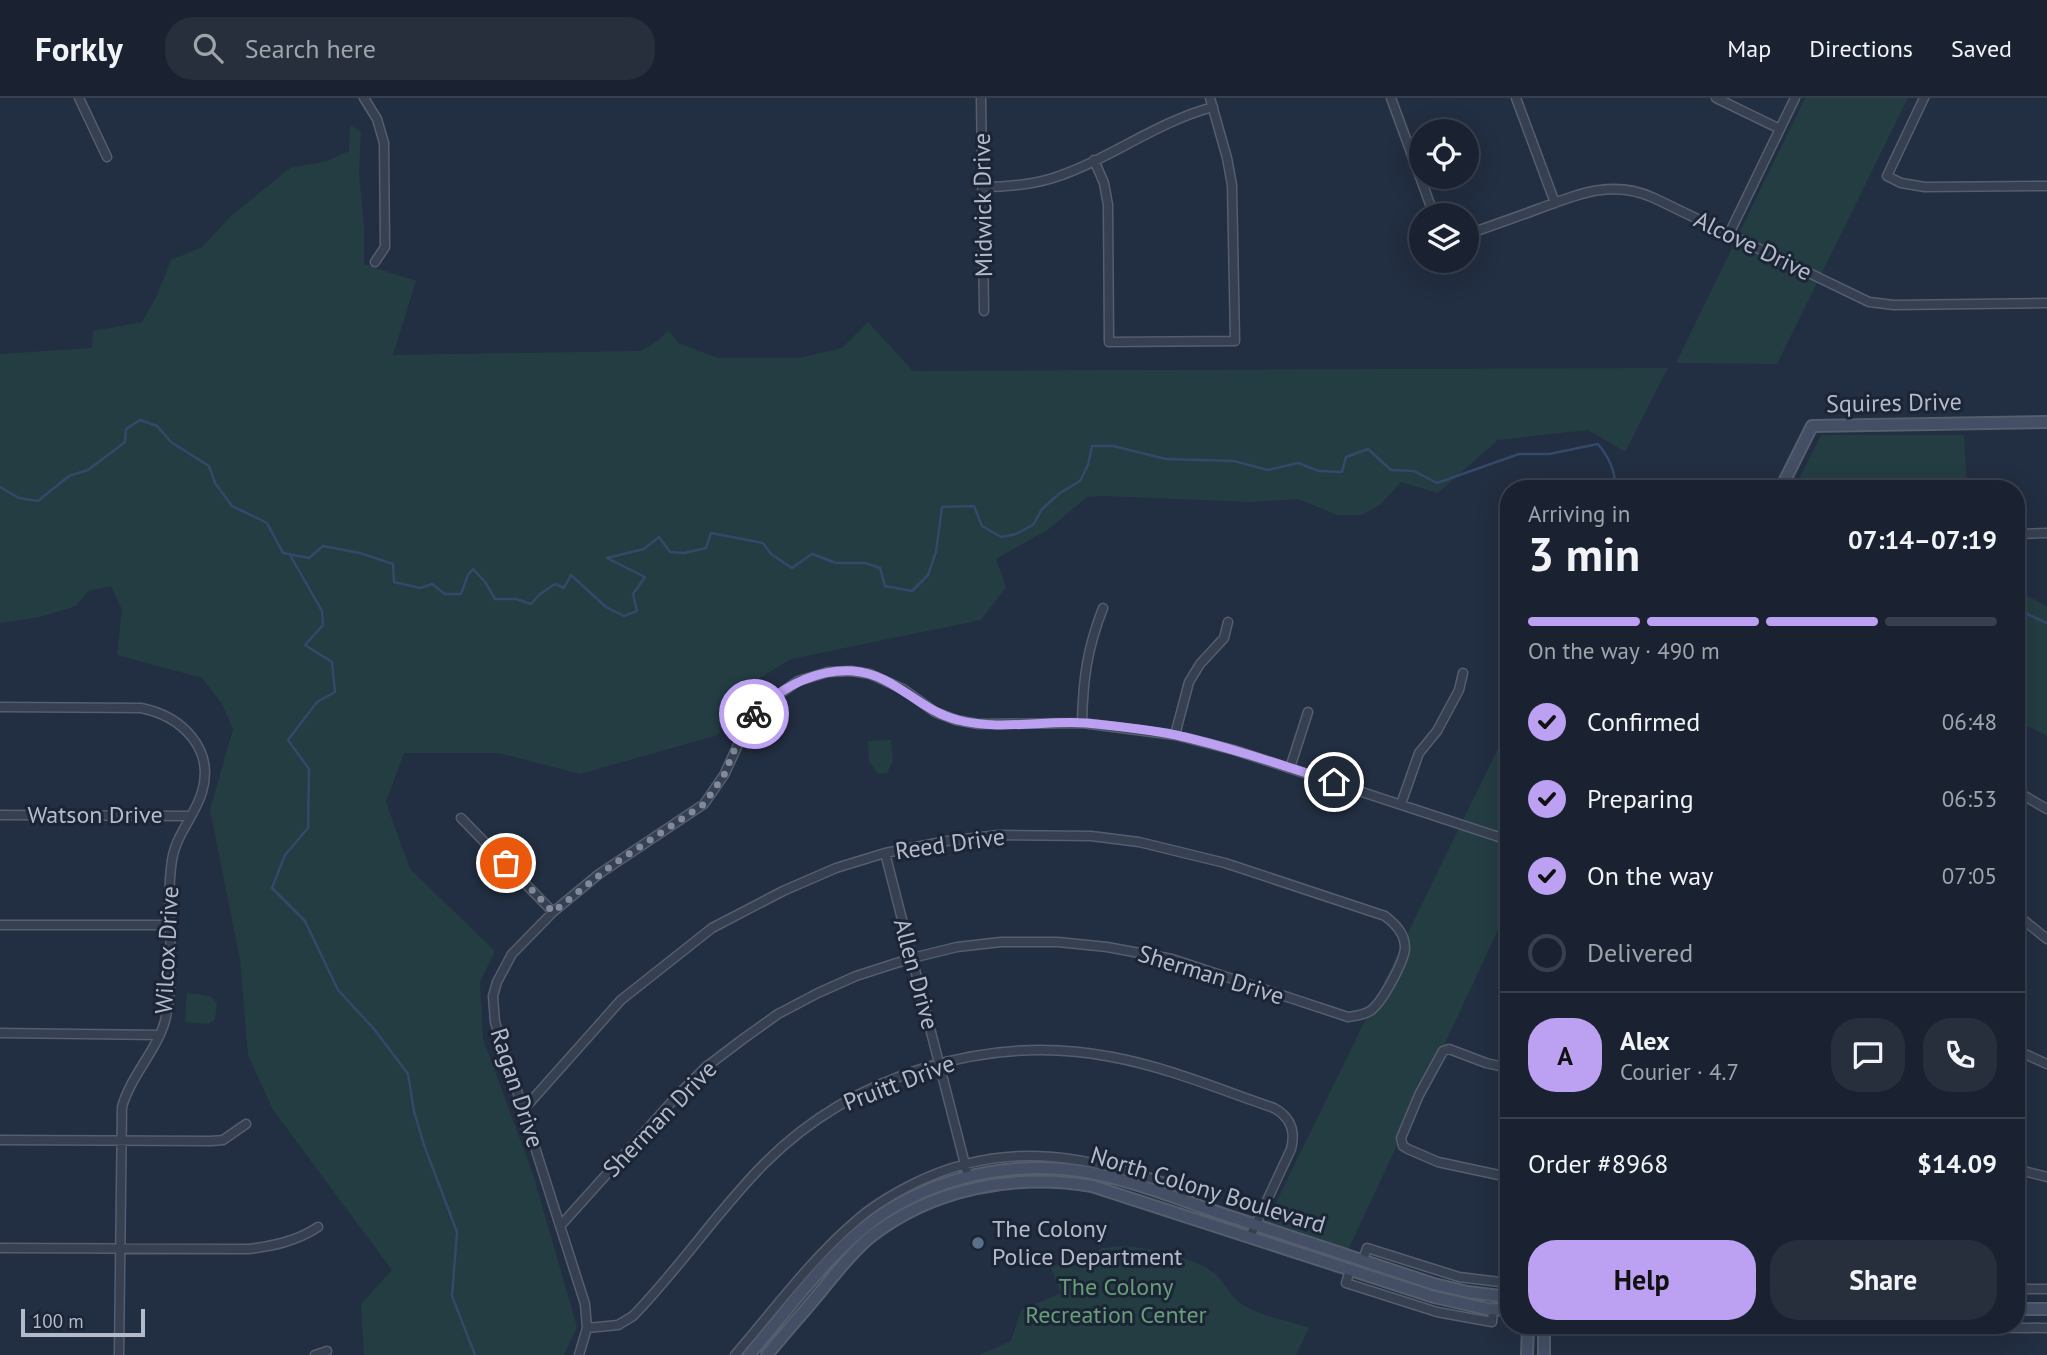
<!DOCTYPE html>
<meta charset="utf-8">
<style>
:root{--surface:#1a2231;--page:#272f3d;--text:#f1f3f6;--muted:#9fa4ab;--line:#383f4d;--accent:#bca0f2}
body{margin:0;font-family:"PT Sans",sans-serif;background:var(--page);color:var(--text);height:100vh;display:flex;flex-direction:column;font-size:26px;white-space:nowrap}
*{box-sizing:border-box;margin:0}
p{font-size:23px;color:var(--muted)}
.icon{flex:none;width:38px;height:38px;fill:none;stroke:currentColor;stroke-width:2;stroke-linecap:round;stroke-linejoin:round}
.map{position:relative;flex:1;overflow:hidden}
.details{position:absolute;left:1500px;top:382px;width:525px;height:854px;display:flex;flex-direction:column;background:var(--surface);border-radius:28px;box-shadow:0 7px 28px #0002,0 0 0 2px var(--line)}
.details>*{flex:none}
.controls{position:absolute;left:1409px;top:21px;display:grid;gap:14px}
.controls a{display:grid;place-items:center;width:70px;height:70px;border-radius:50%;background:var(--surface);box-shadow:0 7px 28px #0002,0 0 0 2px var(--line);font-size:35px}
.scale{position:absolute;left:21px;bottom:18px;width:124px;box-sizing:border-box;padding-left:7px;border:4px solid #b3bbcb;border-top:0;font-size:19px;line-height:24px;white-space:nowrap;color:#b3bbcb;-webkit-text-stroke:5px #1b2536;paint-order:stroke}
.pin{position:absolute;display:grid;place-items:center;width:60px;height:60px;color:#fff;margin:-30px;border:4px solid #fff;border-radius:50%;box-shadow:0 2px 7px #0007}
.courier{position:absolute;display:grid;place-items:center;width:70px;height:70px;margin:-35px;border:5px solid #bca0f2;border-radius:50%;background:#fff;color:#222;box-shadow:0 2px 9px #0007}
.headline em{font-style:normal;font-weight:800}
.headline div{display:flex;flex-direction:column-reverse}
.headline{display:flex;align-items:center;justify-content:space-between;height:119px;padding:0 28px}
h1{font-size:46px;font-weight:800;line-height:52px}
.bar{display:grid;grid-template-columns:repeat(4,1fr);gap:10px 7px;align-content:center;height:84px;padding:0 28px}
.bar i{height:9px;border-radius:5px;background:var(--line)}
.bar .on{background:var(--accent)}
.bar p{grid-column:span 4}
.line{display:flex;align-items:center;gap:18px;padding:0 28px;border-top:2px solid var(--line)}
.line div{flex:1}
.round{display:grid;place-items:center;flex:none;width:74px;height:74px;border-radius:28px;background:var(--page)}
ol{padding:0 28px;list-style:none}
li{display:flex;align-items:center;gap:21px;height:77px}
li p{margin-inline-start:auto}
li .icon{padding:7px;border-radius:50%;background:var(--accent);color:#111;stroke-width:4}
li:last-child{color:var(--muted)}
li i{width:38px;height:38px;border:4px solid var(--line);border-radius:50%}
.action{display:flex;gap:14px;margin-top:auto;padding:14px 28px}
.action a{flex:1;height:80px;border-radius:28px;background:var(--accent);color:#111;font-size:28px;font-weight:800;line-height:80px;text-align:center}
.action a+a{background:var(--page);color:var(--text)}
header{display:flex;align-items:center;gap:42px;box-sizing:border-box;height:98px;padding:0 35px;background:var(--surface);border-bottom:2px solid var(--line)}
header strong{font-size:33px}
nav{display:flex;gap:38px;margin-inline-start:auto;font-size:24px}
.search{width:490px;height:63px;background:var(--page);display:flex;align-items:center;gap:18px;box-sizing:border-box;padding:0 24px;border-radius:28px;color:var(--muted);font-size:26px}
.map>svg:first-child{display:block}
.green{fill:#243d42}
.lines{fill:none;stroke-linecap:round;stroke-linejoin:round}
.stream{stroke:#344869;stroke-width:2.5}
.street-casing{stroke:#545e6e;stroke-width:11}
.secondary-casing{stroke:#545e6e;stroke-width:14}
.street{stroke:#364050;stroke-width:8}
.secondary{stroke:#444e64;stroke-width:10}
.done{stroke:#808a9b;stroke-width:7;stroke-dasharray:0 12.6}
.route{stroke:#bca0f2;stroke-width:9}
.service-dot{fill:#5c6f8a;stroke:#1b2536;stroke-width:2.5}
.labels{text-anchor:middle;stroke-width:6;stroke-linejoin:round;paint-order:stroke}
.street-label{font-size:24px;fill:#b3bbcb;stroke:#1b2536}
.poi-label{font-size:24px;fill:#b3bbcb;stroke:#1b2536;text-anchor:start}
.park-label{font-size:24px;fill:#689e77;stroke:#1b2536}
</style>
<header>
<strong>Forkly</strong>
<div class="search"><svg class="icon" aria-label="search" viewBox="0 0 24 24"><circle cx="10" cy="10" r="6"/><path d="M15 15l6 6"/></svg>Search here</div>
<nav><a>Map</a><a>Directions</a><a>Saved</a></nav>
</header>
<div class="map">
<svg width="2047" height="1257" viewBox="0 0 2047 1257">
<rect width="100%" height="100%" fill="#222e41"/>
<!-- green -->
<path class="green" d="M1805 0H1908L1777 266 1676 265Z
M350 27 361 34 359 75 364 128V166L416 183 393 257 640 253 658 243 668 232 678 245 718 260H799L842 250 868 224 913 273 1668 270 1625 354 1588 332 1498 342 1438 395 1401 384 1381 406 1362 417H1337L1298 401 1251 404 1104 398 1087 399 1049 431 996 461 1006 489 981 522 791 561 738 593 718 637 580 676 499 655H404L386 704 410 771 495 853 480 884 483 941 533 1076 577 1229 564 1257H364L361 1206 392 1172 273 1012 248 957 240 862 210 712 233 631 222 606 202 580 117 557 122 512 111 488 88 493 76 508 40 519 0 525V256L92 250 93 233 142 224 157 197 171 162 202 149 231 118 290 70 327 63 349 53Z
M1821 337H1964L1967 390H1794Z
M2016 490 2019 494 2047 508V638L2016 622Z
M1508 630V811L1348 1152 1267 1123Z
M891 642 893 663 887 675 878 676 869 663 868 643Z
M187 895 210 898 217 905 215 921 209 926 185 924Z
M1122 1148C1148 1149 1193 1159 1214 1175 1225 1184 1231 1200 1243 1207 1262 1218 1288 1223 1309 1230L1296 1257H979L1011 1243 1021 1212 1061 1195 1049 1166 1052 1164 1055 1168 1103 1150Z"/>
<g class="lines">
<!-- stream -->
<path class="stream" d="M0 389 19 400 38 403 69 378 88 372 125 344 126 331 140 322 157 328 171 344 209 368 215 385 232 408 267 425 283 455 309 460 323 448 360 455 393 466 394 484 420 490 432 486 445 496H461L468 477 473 471 485 484 495 501H516L531 506 540 496 555 486 564 490 571 477 606 509 624 518 637 513 633 496 645 479 607 460 644 451 659 439 670 454 684 455 706 450 711 435 763 445 771 456 792 470 812 456 836 465H865L880 470 885 488 912 493 928 477 936 454 942 409 974 408 982 428 1001 439 1016 436 1033 427 1042 411 1060 395 1080 383 1088 367 1092 348H1113L1166 361 1234 363 1268 372 1298 365 1319 373 1342 374 1346 359 1368 351 1391 372 1414 373 1437 385 1519 356H1549L1598 346C1609 359 1615 372 1616 390
M290 457 322 513 323 527 305 547 332 564 335 594 317 604 288 642 309 671 308 730 285 757 272 790 305 823 338 892 374 931 408 976 414 1013 424 1047 457 1134 452 1198 475 1257
M2016 511 2047 525"/>
<defs>
<path id="street" d="M79 0 107 59
M364 0 377 21 384 45 385 149 375 164
M981 0 984 213
M1391 0 1434 117
M1516 0 1555 105
M1716 0 1780 31
M1924 0 1887 78 1901 85 1925 89 2047 88
M1094 62 1104 85 1108 107 1109 244 1235 243 1232 87 1227 60 1210 0
M983 89C1007 89 1030 87 1053 80 1109 62 1156 24 1213 9
M1729 136 1795 0
M1466 137C1490 128 1514 120 1538 111 1578 96 1613 81 1654 100L1869 204 1894 207 2047 205
M2016 436 2047 435
M0 609 141 610C181 618 215 650 202 694 195 718 176 736 172 762 164 814 178 871 165 923 156 954 131 977 122 1009L119 1257
M1082 625C1083 581 1087 551 1103 510
M1175 637 1189 584 1200 566 1224 540 1228 524
M1290 670 1308 614
M2016 693 2047 711
M1401 706 1419 655 1437 633 1459 592 1463 575
M0 717 190 718
M461 720 553 814
M885 755 968 1078
M2016 816 2047 841
M0 827H169
M0 935 160 937
M2016 952 2047 966
M1508 970 1486 965 1449 951 1443 953 1419 997 1401 1040 1403 1048 1408 1051 1438 1064 1508 1079
M524 1011 621 902 712 830 783 793 836 770 885 755 947 743 999 737 1091 738 1139 744 1225 765 1385 818C1395 826 1405 835 1405 850 1404 864 1382 905 1370 913 1363 917 1356 918 1348 919L1172 861 1107 849 1058 844H1001L957 849 912 860 856 878 818 895 778 916 743 941 706 969 677 998 561 1127
M0 1042 211 1043 223 1042 246 1026
M2016 1071 2047 1079
M0 1150 249 1151C273 1148 297 1143 318 1129
M1363 1162 1367 1150 1459 1179 1508 1185
M1350 1172 1346 1185 1437 1214 1492 1224 1493 1211
M2016 1191H2047
M1703 1227 2047 1230
M587 1230 618 1227 633 1218C680 1170 718 1112 765 1065 854 976 988 935 1112 959 1167 969 1221 992 1274 1010 1290 1019 1296 1032 1291 1051L1250 1139
M315 1257 327 1253
M579 1257 587 1230 585 1206 495 924 493 898 497 884 512 856 553 814 599 776 704 706 724 677 750 621 768 604 798 583 828 574 851 573 870 576 903 591 935 614 956 622 978 626 1082 625 1175 637 1234 652 1508 742
M735 1257C774 1212 811 1161 857 1122 874 1107 895 1095 915 1085 1009 1039 1090 1059 1184 1091L1181 1102"/>
<path id="secondary" d="M1781 390 1812 328 2047 324
M2016 1211H2047
M1544 1227V1257
M749 1257C793 1206 837 1141 897 1107 954 1075 1021 1063 1086 1074 1135 1082 1190 1106 1238 1121 1303 1143 1368 1164 1434 1186L1468 1194 1508 1199
M767 1257C785 1235 804 1214 822 1192 837 1174 851 1155 869 1140 932 1090 1015 1075 1092 1088L1434 1199 1487 1211 1508 1212
M1527 1257 1528 1227"/>
</defs>
<!-- street casing -->
<use href="#street" class="street-casing"/>
<!-- secondary casing -->
<use href="#secondary" class="secondary-casing"/>
<!-- street -->
<use href="#street" class="street"/>
<!-- secondary -->
<use href="#secondary" class="secondary"/>
</g>
<g class="lines">
<!-- done -->
<path class="done" d="M506 765 553 814 611 768 704 706 724 677 740 638 754 616"/>
<!-- route -->
<path class="route" d="M754 616C782 589 814 571 853 573 895 576 919 613 958 622 999 633 1044 622 1086 625 1116 628 1146 631 1176 637 1229 649 1282 667 1334 684"/>
</g>
<!-- markers -->
<circle class="service-dot" cx="978" cy="1145" r="7"/>
<g class="labels">
<!-- street labels -->
<g class="street-label">
<text transform="translate(983 107) rotate(-91)" y="8">Midwick Drive</text>
<text transform="translate(1753 148) rotate(26)" y="8">Alcove Drive</text>
<text transform="translate(1894 305) rotate(-1)" y="8">Squires Drive</text>
<text x="95" y="725">Watson Drive</text>
<text transform="translate(950 746) rotate(-8)" y="8">Reed Drive</text>
<text transform="translate(167 852) rotate(-87)" y="8">Wilcox Drive</text>
<text transform="translate(916 876) rotate(75)" y="8">Allen Drive</text>
<text transform="translate(1211 877) rotate(17)" y="8">Sherman Drive</text>
<text transform="translate(899 985) rotate(-21)" y="8">Pruitt Drive</text>
<text transform="translate(517 990) rotate(72)" y="8">Ragan Drive</text>
<text transform="translate(660 1021) rotate(-46)" y="8">Sherman Drive</text>
<text transform="translate(1208 1092) rotate(17)" y="8">North Colony Boulevard</text>
</g>
<!-- poi labels -->
<g class="poi-label">
<text x="992" y="1139">The Colony<tspan x="992" dy="28">Police Department</tspan></text>
</g>
<!-- park labels -->
<g class="park-label">
<text x="1116" y="1197">The Colony<tspan x="1116" dy="28">Recreation Center</tspan></text>
</g>
</g>
</svg>
<div class="controls">
<a><svg class="icon" aria-label="locate" viewBox="0 0 24 24"><circle cx="12" cy="12" r="6"/><path d="M12 2v4M12 18v4M2 12h4M18 12h4"/></svg></a>
<a><svg class="icon" aria-label="layers" viewBox="0 0 24 24"><path d="M12 4l9 5-9 5-9-5zM3 14l9 5 9-5"/></svg></a>
</div>
<div class="scale">100 m</div>
<div class="pin" style="left:506px;top:765px;background:#ea580c"><svg class="icon" aria-label="bag" viewBox="0 0 24 24"><path d="M5 8h14l-1 12H6zM9 8a3 3 0 0 1 6 0"/></svg></div>
<div class="pin" style="left:1334px;top:684px;background:#1f2937"><svg class="icon" aria-label="home" viewBox="0 0 24 24"><path d="M3 11l9-7 9 7M6 9v11h12V9"/></svg></div>
<div class="courier" style="left:754px;top:616px"><svg class="icon" aria-label="bike" viewBox="0 0 24 24"><circle cx="6" cy="16" r="4"/><circle cx="18" cy="16" r="4"/><path d="M6 16l4-8h5l3 8M10 8l3 8H6M13 5h3"/></svg></div>
<section class="details">
<div class="headline"><div><h1>3 min</h1><p>Arriving in</p></div><em>07:14–07:19</em></div>
<div class="bar"><i class="on"></i><i class="on"></i><i class="on"></i><i></i><p>On the way · 490 m</p></div>
<ol>
<li><svg class="icon" aria-label="check" viewBox="0 0 24 24"><path d="M5 12l5 5 9-10"/></svg>Confirmed<p>06:48</p></li>
<li><svg class="icon" aria-label="check" viewBox="0 0 24 24"><path d="M5 12l5 5 9-10"/></svg>Preparing<p>06:53</p></li>
<li><svg class="icon" aria-label="check" viewBox="0 0 24 24"><path d="M5 12l5 5 9-10"/></svg>On the way<p>07:05</p></li>
<li><i></i>Delivered</li>
</ol>
<div class="line" style="height:126px"><b class="round" style="background:var(--accent);color:#111">A</b><div><b>Alex</b><p>Courier · 4.7</p></div><a class="round"><svg class="icon" aria-label="chat" viewBox="0 0 24 24"><path d="M4 5h16v11H9l-5 4z"/></svg></a><a class="round"><svg class="icon" aria-label="phone" viewBox="0 0 24 24"><path d="M5 4h4l2 5-3 2q2 4 5 5l2-3 5 2v4C11 20 4 13 5 4z"/></svg></a></div>
<div class="line" style="height:91px"><div>Order #8968</div><b>$14.09</b></div>
<div class="action"><a>Help</a><a>Share</a></div>
</section>
</div>
